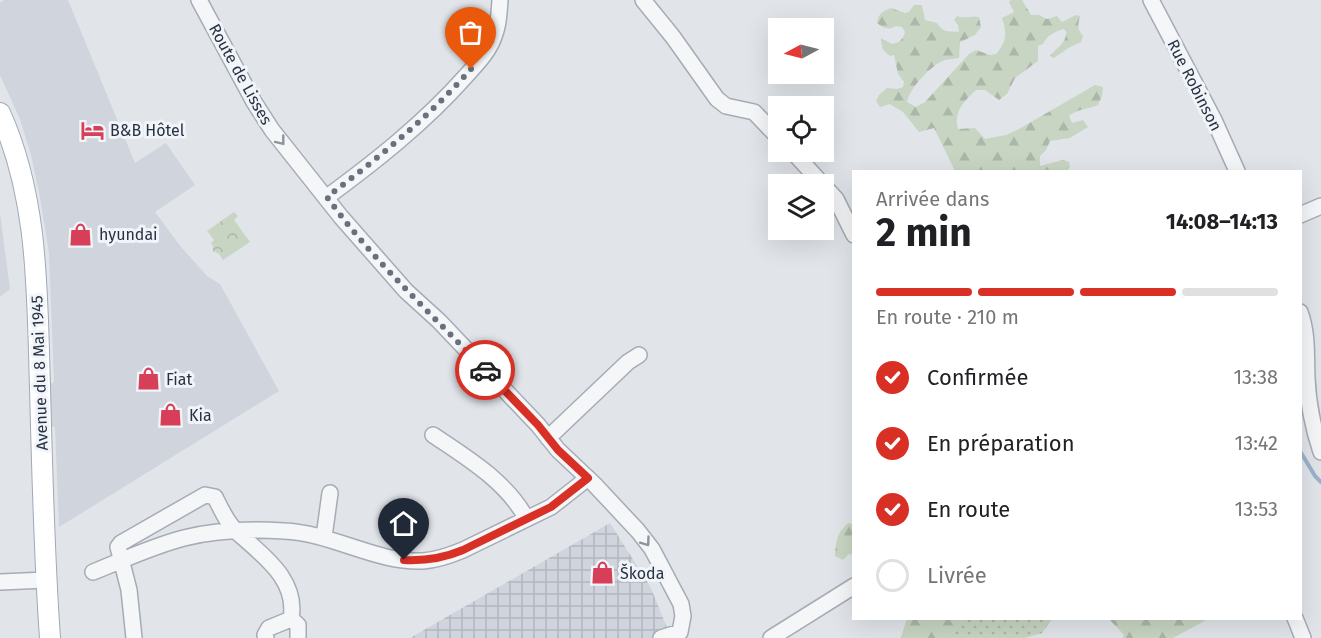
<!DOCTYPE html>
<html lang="fr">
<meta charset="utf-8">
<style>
:root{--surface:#fff;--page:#f2f2f2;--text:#202124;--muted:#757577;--line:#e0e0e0;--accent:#d93025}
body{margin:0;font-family:"Fira Sans",sans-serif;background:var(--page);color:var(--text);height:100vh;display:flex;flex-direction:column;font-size:22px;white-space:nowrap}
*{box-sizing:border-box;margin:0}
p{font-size:20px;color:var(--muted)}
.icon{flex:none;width:33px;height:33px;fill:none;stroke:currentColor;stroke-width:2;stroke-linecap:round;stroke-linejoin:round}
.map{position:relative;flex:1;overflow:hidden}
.side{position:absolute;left:852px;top:170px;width:450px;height:450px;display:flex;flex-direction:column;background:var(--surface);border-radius:0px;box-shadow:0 6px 24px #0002}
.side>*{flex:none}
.needle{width:39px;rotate:263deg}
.controls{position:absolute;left:768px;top:18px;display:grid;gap:12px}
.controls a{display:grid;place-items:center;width:66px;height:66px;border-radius:0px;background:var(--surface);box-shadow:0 6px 24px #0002;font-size:30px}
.pin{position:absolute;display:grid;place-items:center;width:51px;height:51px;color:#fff;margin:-62px -26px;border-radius:50% 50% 50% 0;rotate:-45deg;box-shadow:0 0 6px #0007}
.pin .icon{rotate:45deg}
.courier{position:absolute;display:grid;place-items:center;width:60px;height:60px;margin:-30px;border:4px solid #d93025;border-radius:50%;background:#fff;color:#222;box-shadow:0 2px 8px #0007}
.overview em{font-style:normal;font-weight:700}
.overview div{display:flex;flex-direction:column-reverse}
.overview{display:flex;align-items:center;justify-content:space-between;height:102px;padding:0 24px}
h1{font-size:39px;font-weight:700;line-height:45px}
.bar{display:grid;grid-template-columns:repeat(4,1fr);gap:9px 6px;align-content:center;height:72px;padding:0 24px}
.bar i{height:8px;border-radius:4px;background:var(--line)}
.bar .on{background:var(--accent)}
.bar p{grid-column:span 4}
ol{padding:0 24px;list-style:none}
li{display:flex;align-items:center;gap:18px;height:66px}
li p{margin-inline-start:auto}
li .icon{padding:6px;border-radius:50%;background:var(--accent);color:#fff;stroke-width:4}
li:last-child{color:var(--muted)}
li i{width:33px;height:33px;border:3px solid var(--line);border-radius:50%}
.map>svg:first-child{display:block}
.built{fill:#cfd4dd}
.industrial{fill:url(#industrial-grid)}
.grass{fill:url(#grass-dots)}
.forest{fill:url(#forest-firs)}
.park{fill:url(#park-crowns)}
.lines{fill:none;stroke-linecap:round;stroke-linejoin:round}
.stream{stroke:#9ab3cc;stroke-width:4}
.minor-casing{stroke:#a6acb5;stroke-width:18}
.major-casing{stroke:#9fa9b7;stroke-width:22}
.minor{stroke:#f4f6f8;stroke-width:15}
.major{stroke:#fff;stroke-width:20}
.oneway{stroke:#8e949e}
.done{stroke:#69717d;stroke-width:6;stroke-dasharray:0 10.8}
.route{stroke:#d93025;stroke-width:8}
.labels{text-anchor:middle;stroke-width:6;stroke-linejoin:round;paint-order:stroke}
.street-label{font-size:16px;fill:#283243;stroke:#f1f4f8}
.poi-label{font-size:16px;fill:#283243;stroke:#f1f4f8;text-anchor:start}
</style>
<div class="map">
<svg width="1321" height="638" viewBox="0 0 1321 638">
<defs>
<pattern id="industrial-grid" width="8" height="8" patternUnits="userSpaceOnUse" patternTransform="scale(1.5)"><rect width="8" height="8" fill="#cfd4dd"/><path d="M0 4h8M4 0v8" fill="none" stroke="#b2b6bf"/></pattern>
<pattern id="grass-dots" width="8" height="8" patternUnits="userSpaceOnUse" patternTransform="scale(1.5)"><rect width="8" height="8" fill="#c7d5c2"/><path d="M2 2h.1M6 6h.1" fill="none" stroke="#abb7a8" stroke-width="1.8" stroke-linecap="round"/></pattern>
<pattern id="forest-firs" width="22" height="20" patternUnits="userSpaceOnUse" patternTransform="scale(1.5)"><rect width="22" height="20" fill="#c7d5c2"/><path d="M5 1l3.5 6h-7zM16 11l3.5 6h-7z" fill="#abb7a8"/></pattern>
<pattern id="park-crowns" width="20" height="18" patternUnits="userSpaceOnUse" patternTransform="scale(1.5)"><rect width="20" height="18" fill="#c7d5c2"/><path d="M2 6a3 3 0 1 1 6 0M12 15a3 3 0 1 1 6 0" fill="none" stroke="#abb7a8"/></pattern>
</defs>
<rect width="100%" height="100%" fill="#e1e5ea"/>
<!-- built -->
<path class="built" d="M4 0H68L135 163 166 143 195 185 155 212 181 247 207 276 220 284 279 391 59 527 55 427H48L47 386 54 382 49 253 39 192 31 155 20 119 0 75V3Z
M0 213 10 289 0 297Z"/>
<!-- industrial -->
<path class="industrial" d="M610 523 651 588 671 638H410Z"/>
<!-- grass -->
<path class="grass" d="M964 618H1053L1042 633 1025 638H948Z"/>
<!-- forest -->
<path class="forest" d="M1011 0H1022L1031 15H1039L1047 19 1057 16 1062 22 1076 15 1080 16C1078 24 1077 29 1083 36L1081 42 1070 47 1054 58 1050 56C1057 47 1067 43 1066 31L1063 29C1055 32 1047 35 1043 44L1038 46V61L1015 78 1007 94 999 100 985 90H976C964 101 953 112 958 129L975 128 985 139 1006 135 1019 129 1095 85 1103 87 1102 96 1098 105C1088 109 1077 109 1069 116L1072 123 1083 120 1088 127 1070 138 1050 141 1046 150 1040 156V166L1063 160 1069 162 1070 167 1067 171H955L934 128 919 132 903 112 890 104 880 107 876 101 879 95 887 88 897 89 903 87 904 82 898 74 894 55 890 56C883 51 881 46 881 38L892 44C900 42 903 40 905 32L902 27 896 26C889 30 884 29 877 23 878 14 883 11 891 8L905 13 909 12 914 5H922L925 20 937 23C943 33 949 31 959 32L958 25 954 20 957 16C965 19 971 16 979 17L981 27 975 35 960 42 959 58C954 59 950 59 945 60 932 64 909 89 907 102L916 107 925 102 969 54 976 50 990 55 996 54C1007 41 1007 33 1002 18L1014 12 1009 2Z
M848 523 853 524V555L849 554 843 560 835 556C836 541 837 533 848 523Z
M910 618H964L948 638H901L906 621Z
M1108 618H1208V619L1173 638H1123L1124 635Z"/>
<!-- park -->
<path class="park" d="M234 212 238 216 234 220 250 242 223 260 219 254 213 251V246L211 243 214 240 207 231Z"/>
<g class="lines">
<!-- stream -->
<path class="stream" d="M1300 451 1315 476 1321 482"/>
<defs>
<path id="minor" d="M199 0 254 102 272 130 341 217 406 291 439 321 538 425 558 450 594 484 638 531 652 549 681 604 683 616 680 632
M643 0 673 37 717 99 726 106 754 112 778 137
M1151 0 1214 120 1237 171
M793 152 836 199 854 235
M327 197C376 161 424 123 465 77 473 68 482 59 488 49 498 33 499 17 500 0
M1300 215 1321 206
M1300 312C1308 334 1306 355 1307 378 1308 403 1313 428 1321 452
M433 435C466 457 507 482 526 518
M548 438 628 362 639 355
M324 537 330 493
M93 572C123 560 153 546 184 538 216 530 252 529 284 531 332 533 376 563 423 561 437 560 451 555 463 550L551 507 588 478
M0 582 46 580
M1295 618 1303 638
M291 619 298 625V638
M134 638 129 590 118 547 121 543 205 495 215 497C221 509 227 523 237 532 263 556 298 579 291 619
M266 638 265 635 269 628 291 619
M661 638 680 632
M771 638 854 586"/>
<path id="major" d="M0 113C39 199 37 294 40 387 42 470 44 554 50 638"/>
</defs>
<!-- minor casing -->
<use href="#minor" class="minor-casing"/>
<!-- major casing -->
<use href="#major" class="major-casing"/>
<!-- minor -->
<use href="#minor" class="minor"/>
<!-- major -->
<use href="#major" class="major"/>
</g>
<!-- one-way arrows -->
<defs><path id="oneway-chevron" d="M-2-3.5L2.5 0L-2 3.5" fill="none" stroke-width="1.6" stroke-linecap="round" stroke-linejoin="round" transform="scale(1.5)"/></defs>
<g class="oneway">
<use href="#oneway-chevron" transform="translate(281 141) rotate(52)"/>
<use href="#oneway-chevron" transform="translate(646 542) rotate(54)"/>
</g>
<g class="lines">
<!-- done -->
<path class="done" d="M471 69C428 118 378 158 327 197 373 261 431 313 485 370"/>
<!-- route -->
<path class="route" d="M404 560C425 561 444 558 463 550L551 507 588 478 558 450 538 425 485 370"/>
</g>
<!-- icons -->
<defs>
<symbol id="hotel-bare" viewBox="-9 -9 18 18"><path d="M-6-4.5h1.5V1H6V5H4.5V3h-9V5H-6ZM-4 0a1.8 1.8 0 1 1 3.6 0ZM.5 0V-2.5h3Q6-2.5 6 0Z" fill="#d63f57" stroke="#f1f4f8" stroke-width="2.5" paint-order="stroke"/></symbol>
<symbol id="shop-bare" viewBox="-9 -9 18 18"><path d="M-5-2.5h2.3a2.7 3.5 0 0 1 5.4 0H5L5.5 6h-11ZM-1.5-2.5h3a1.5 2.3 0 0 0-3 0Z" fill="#d63f57" stroke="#f1f4f8" stroke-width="2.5" paint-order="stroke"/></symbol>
</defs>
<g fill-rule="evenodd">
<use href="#hotel-bare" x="76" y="114" width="33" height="33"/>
<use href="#shop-bare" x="64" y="218" width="33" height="33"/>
<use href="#shop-bare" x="132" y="362" width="33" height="33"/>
<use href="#shop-bare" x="154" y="398" width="33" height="33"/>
<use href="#shop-bare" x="586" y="556" width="33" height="33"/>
</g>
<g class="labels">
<!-- street labels -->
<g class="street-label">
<text transform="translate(241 74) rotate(61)" y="6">Route de Lisses</text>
<text transform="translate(1195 85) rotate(63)" y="6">Rue Robinson</text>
<text transform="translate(39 373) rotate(-92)" y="6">Avenue du 8 Mai 1945</text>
</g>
<!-- poi labels -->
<g class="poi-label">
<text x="110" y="136">B&amp;B Hôtel</text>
<text x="99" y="240">hyundai</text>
<text x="166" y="385">Fiat</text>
<text x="189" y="421">Kia</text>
<text x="620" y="579">Škoda</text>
</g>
</g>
</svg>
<div class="controls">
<a><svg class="needle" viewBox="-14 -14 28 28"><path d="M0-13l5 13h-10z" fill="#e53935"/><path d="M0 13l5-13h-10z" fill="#757577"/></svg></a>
<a><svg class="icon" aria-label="locate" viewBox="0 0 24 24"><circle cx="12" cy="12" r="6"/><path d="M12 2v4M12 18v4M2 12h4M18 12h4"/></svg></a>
<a><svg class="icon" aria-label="layers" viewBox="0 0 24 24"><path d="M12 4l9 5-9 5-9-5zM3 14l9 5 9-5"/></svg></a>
</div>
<div class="pin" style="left:471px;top:69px;background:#ea580c"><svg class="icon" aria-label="bag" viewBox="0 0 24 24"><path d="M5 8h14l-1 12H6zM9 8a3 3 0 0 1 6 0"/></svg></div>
<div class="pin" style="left:404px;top:560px;background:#1f2937"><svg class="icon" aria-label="home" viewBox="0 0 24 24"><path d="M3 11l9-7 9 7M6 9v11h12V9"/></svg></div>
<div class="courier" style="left:485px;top:370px"><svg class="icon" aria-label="car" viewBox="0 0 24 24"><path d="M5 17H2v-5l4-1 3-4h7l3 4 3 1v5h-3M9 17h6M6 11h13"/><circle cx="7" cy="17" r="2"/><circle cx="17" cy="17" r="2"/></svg></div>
<section class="side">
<div class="overview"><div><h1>2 min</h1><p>Arrivée dans</p></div><em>14:08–14:13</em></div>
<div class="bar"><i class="on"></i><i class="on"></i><i class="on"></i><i></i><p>En route · 210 m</p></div>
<ol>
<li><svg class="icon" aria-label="check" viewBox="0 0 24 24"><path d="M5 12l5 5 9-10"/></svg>Confirmée<p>13:38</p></li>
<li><svg class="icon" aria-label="check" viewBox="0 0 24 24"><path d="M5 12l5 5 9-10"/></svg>En préparation<p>13:42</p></li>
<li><svg class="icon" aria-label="check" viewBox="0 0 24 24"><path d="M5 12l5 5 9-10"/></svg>En route<p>13:53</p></li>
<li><i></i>Livrée</li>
</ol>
</section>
</div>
